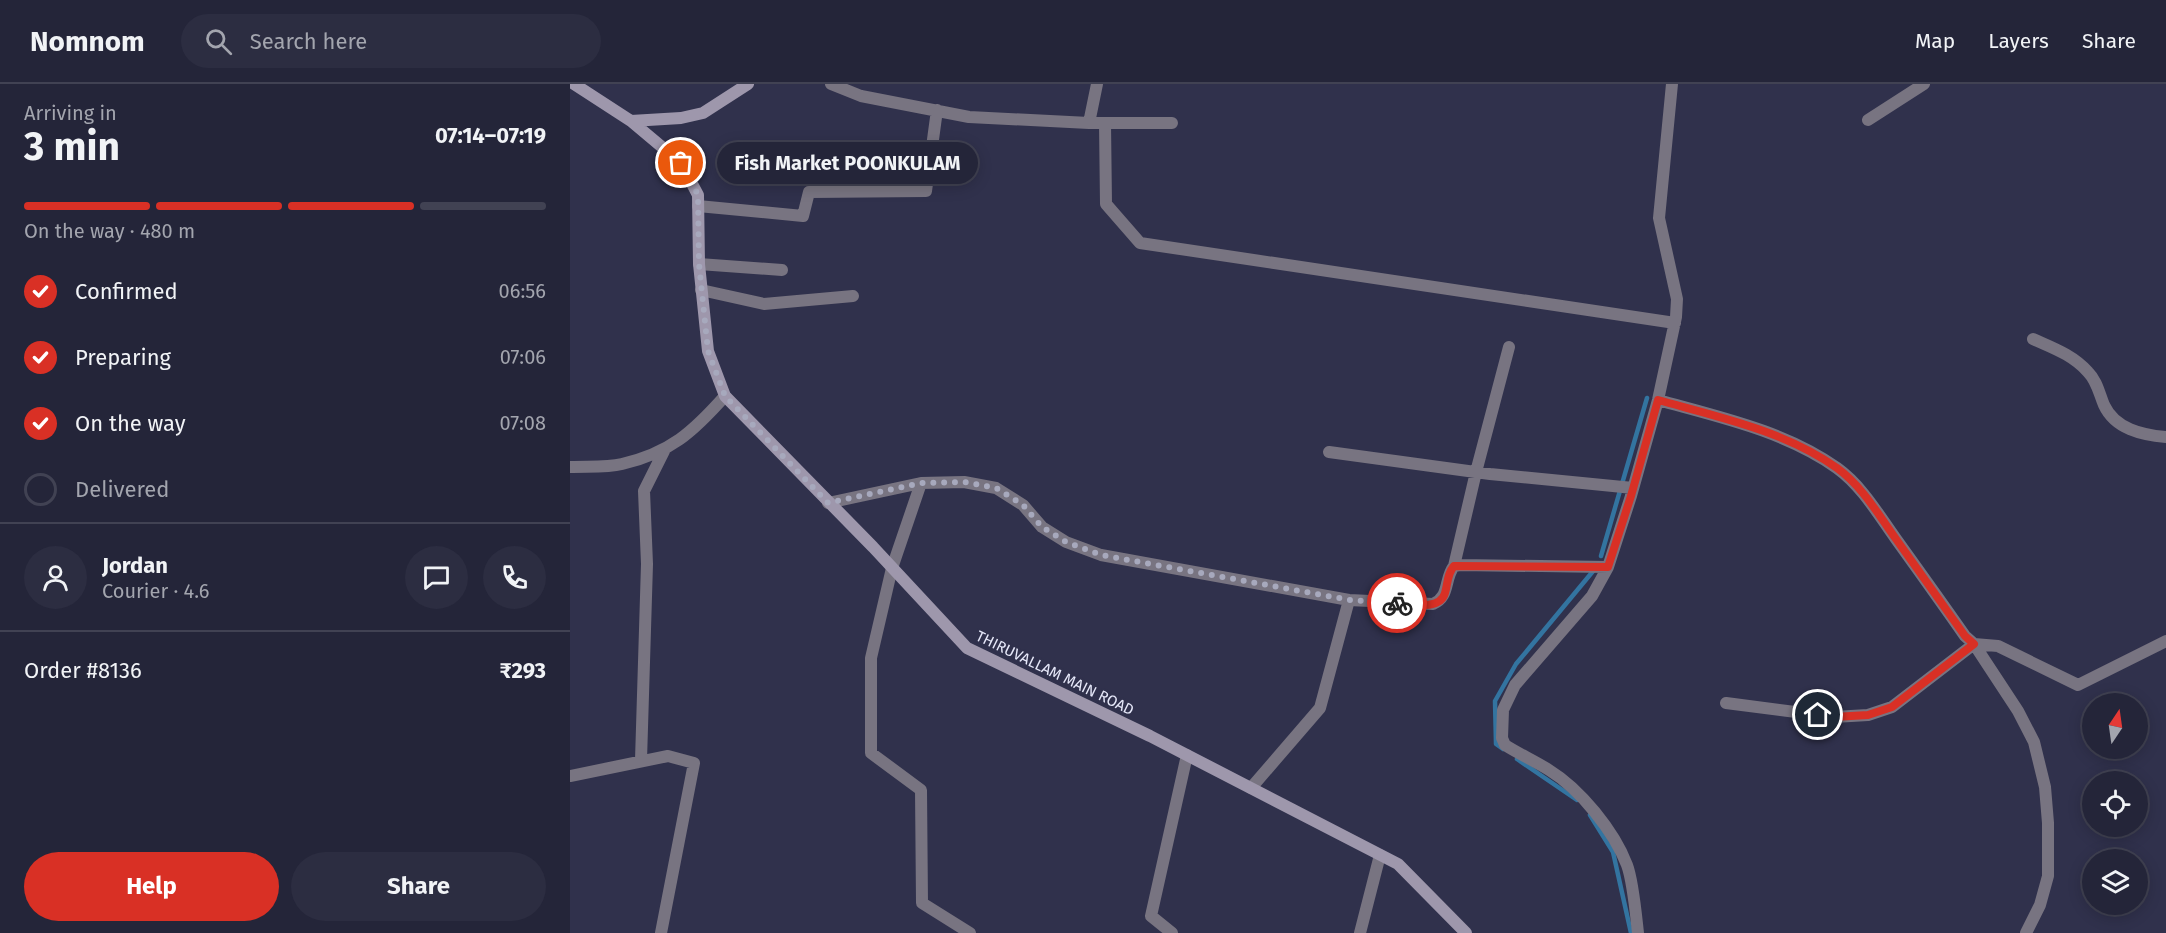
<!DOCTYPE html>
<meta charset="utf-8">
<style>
:root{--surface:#242539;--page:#2c2d41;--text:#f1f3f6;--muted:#a3a5ae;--line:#414253;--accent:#d93025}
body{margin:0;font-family:"Fira Sans",sans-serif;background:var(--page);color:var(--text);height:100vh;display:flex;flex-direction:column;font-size:22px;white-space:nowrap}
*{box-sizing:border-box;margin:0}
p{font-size:20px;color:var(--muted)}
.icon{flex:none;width:33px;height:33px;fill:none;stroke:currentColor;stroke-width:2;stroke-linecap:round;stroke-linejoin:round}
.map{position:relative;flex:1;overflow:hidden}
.panel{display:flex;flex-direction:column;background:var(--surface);width:570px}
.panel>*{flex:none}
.needle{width:39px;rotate:13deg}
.controls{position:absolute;left:1512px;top:609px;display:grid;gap:12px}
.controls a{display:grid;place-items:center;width:66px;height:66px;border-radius:50%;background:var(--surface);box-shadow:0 3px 15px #0003,0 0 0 2px var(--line);font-size:30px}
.pin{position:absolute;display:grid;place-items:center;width:51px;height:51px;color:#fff;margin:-26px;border:3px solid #fff;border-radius:50%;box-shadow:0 2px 6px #0007}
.courier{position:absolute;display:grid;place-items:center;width:60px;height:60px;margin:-30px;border:4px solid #d93025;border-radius:50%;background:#fff;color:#222;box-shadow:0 2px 8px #0007}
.bubble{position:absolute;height:42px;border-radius:21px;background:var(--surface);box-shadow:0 3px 15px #0003,0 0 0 2px var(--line);font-size:20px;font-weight:700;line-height:42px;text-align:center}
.head em{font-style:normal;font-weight:700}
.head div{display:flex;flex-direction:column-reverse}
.head{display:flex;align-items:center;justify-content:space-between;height:102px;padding:0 24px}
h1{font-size:39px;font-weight:700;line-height:45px}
.bar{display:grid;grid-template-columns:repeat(4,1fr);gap:9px 6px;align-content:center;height:72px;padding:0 24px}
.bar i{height:8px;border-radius:4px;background:var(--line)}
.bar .on{background:var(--accent)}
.bar p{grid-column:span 4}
.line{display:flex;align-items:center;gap:15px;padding:0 24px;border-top:2px solid var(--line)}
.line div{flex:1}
.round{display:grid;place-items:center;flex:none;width:63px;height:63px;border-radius:32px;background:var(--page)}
ol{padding:0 24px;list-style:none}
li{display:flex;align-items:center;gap:18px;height:66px}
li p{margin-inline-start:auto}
li .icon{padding:6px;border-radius:50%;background:var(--accent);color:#fff;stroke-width:4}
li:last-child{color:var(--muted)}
li i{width:33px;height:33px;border:3px solid var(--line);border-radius:50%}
.primary-button{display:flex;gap:12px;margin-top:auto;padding:12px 24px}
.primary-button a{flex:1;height:69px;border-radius:36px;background:var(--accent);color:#fff;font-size:24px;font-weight:700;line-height:69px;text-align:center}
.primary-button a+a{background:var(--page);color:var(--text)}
header{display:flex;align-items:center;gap:36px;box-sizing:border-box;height:84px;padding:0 30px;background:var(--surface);border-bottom:2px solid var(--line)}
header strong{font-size:28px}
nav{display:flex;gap:33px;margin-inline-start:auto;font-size:21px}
.search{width:420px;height:54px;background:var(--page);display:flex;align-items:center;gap:15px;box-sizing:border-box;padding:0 21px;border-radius:33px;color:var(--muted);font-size:22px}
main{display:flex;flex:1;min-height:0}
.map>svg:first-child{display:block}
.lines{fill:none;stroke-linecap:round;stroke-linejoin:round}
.stream{stroke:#3374a0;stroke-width:4.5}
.street{stroke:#787481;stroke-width:12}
.secondary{stroke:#9e97ac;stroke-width:12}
.done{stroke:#a7a9bd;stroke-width:6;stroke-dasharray:0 10.8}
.route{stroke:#d93025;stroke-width:8}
.labels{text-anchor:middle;stroke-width:4.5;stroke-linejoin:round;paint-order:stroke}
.street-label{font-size:15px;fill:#e7e9fa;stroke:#30314c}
</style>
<header>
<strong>Nomnom</strong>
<div class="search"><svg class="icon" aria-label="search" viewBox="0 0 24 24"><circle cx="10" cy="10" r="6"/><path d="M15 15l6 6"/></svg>Search here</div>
<nav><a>Map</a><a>Layers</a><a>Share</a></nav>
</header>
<main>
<section class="panel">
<div class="head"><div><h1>3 min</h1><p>Arriving in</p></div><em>07:14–07:19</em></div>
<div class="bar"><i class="on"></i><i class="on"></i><i class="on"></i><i></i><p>On the way · 480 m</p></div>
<ol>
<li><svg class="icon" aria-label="check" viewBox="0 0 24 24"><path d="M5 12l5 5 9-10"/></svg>Confirmed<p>06:56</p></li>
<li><svg class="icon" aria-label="check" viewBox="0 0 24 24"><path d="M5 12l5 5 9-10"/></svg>Preparing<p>07:06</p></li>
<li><svg class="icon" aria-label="check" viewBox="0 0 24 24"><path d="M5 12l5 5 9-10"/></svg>On the way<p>07:08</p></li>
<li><i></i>Delivered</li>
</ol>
<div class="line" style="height:108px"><a class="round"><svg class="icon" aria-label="person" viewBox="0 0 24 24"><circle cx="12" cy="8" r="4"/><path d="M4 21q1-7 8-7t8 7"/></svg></a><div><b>Jordan</b><p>Courier · 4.6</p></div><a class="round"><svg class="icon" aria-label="chat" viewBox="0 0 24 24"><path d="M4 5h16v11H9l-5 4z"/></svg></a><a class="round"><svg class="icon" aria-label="phone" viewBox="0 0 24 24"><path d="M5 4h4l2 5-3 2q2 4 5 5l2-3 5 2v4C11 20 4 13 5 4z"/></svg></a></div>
<div class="line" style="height:78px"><div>Order #8136</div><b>₹293</b></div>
<div class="primary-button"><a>Help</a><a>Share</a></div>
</section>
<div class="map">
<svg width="1596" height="849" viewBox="0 0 1596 849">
<rect width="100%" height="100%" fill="#30314c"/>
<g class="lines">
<!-- stream -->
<path class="stream" d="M1031 472 1077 314
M933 665 926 660 925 617 946 580 1024 486
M947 675 1007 716
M1020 731 1043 768 1061 849"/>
<!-- street -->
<path class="street" d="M261 0 291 12 399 33 519 39H602
M1298 36 1354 0
M519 39 527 0
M535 39 536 120 570 159 1105 239
M128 122 233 132 239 108 356 107 367 26
M129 180 212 186
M131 206 194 220 283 212
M1463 255C1483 264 1503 271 1518 288 1527 297 1529 309 1534 321 1545 345 1572 351 1596 353
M1088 316C1149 333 1215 347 1267 384 1292 402 1308 430 1326 455 1349 487 1372 519 1395 552L1404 560 1448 627 1464 658 1475 703 1478 739V792L1470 821 1456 849
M759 368 920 390 1063 404
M0 383C16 382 36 384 52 380 100 369 123 348 155 312
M351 399 322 484 301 574V669L351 706 352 819 400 849
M258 419 351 399 394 398 426 404 453 421 472 443 496 458 531 471 779 516 863 520C880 513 874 495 884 482L890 481 1038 483
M884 482 906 388 939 263
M1156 619 1264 633 1298 631 1322 623 1404 560 1428 562 1508 601 1596 557
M71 676 77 480 74 407 94 367
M0 692 98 672 124 679 91 849
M681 704 750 624 779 516
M602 849 581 832 617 671
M790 849 810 771
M1068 849C1066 831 1063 797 1057 781 1044 747 1010 705 979 686 965 677 949 670 935 661L932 654 933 626 945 601 1022 512 1038 483 1061 412 1088 316 1106 233 1107 215 1089 134 1102 0"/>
<!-- secondary -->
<path class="secondary" d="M4 0 61 37 111 79 128 111 129 180 138 267 155 312 303 463 397 564 580 652 828 780 896 849
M61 37 111 34 133 29 178 0"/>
</g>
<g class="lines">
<!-- done -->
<path class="done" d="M111 79 128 111 129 180 138 267 155 312 258 419 351 399 394 398 426 404 453 421 472 443 496 458 531 471 780 516 827 519"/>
<!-- route -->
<path class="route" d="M827 519C841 520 870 527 875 509 878 499 877 490 884 482L1038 483 1061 412 1088 316C1149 333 1215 347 1267 384 1292 402 1308 430 1326 455 1349 487 1372 520 1395 552L1404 560 1322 623 1298 631 1264 633 1248 631"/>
</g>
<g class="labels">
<!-- street labels -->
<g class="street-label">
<text transform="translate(485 589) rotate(26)" y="5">THIRUVALLAM MAIN ROAD</text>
</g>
</g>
</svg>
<div class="controls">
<a><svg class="needle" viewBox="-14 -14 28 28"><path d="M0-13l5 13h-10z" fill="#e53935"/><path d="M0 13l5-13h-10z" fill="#a3a5ae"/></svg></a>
<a><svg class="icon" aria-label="locate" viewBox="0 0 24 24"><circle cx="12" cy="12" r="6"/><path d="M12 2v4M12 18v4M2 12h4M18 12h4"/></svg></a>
<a><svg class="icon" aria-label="layers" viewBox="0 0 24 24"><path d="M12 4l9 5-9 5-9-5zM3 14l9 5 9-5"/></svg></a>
</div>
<div class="pin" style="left:111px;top:79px;background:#ea580c"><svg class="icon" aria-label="bag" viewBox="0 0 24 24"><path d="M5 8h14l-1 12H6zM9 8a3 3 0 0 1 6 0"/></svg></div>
<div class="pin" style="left:1248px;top:631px;background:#1f2937"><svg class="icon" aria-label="home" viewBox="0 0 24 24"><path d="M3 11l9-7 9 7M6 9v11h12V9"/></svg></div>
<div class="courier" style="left:827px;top:519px"><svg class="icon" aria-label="bike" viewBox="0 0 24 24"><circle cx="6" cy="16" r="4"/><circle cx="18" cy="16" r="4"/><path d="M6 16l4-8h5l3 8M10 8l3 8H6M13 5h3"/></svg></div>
<div class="bubble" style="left:147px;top:58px;width:261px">Fish Market POONKULAM</div>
</div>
</main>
